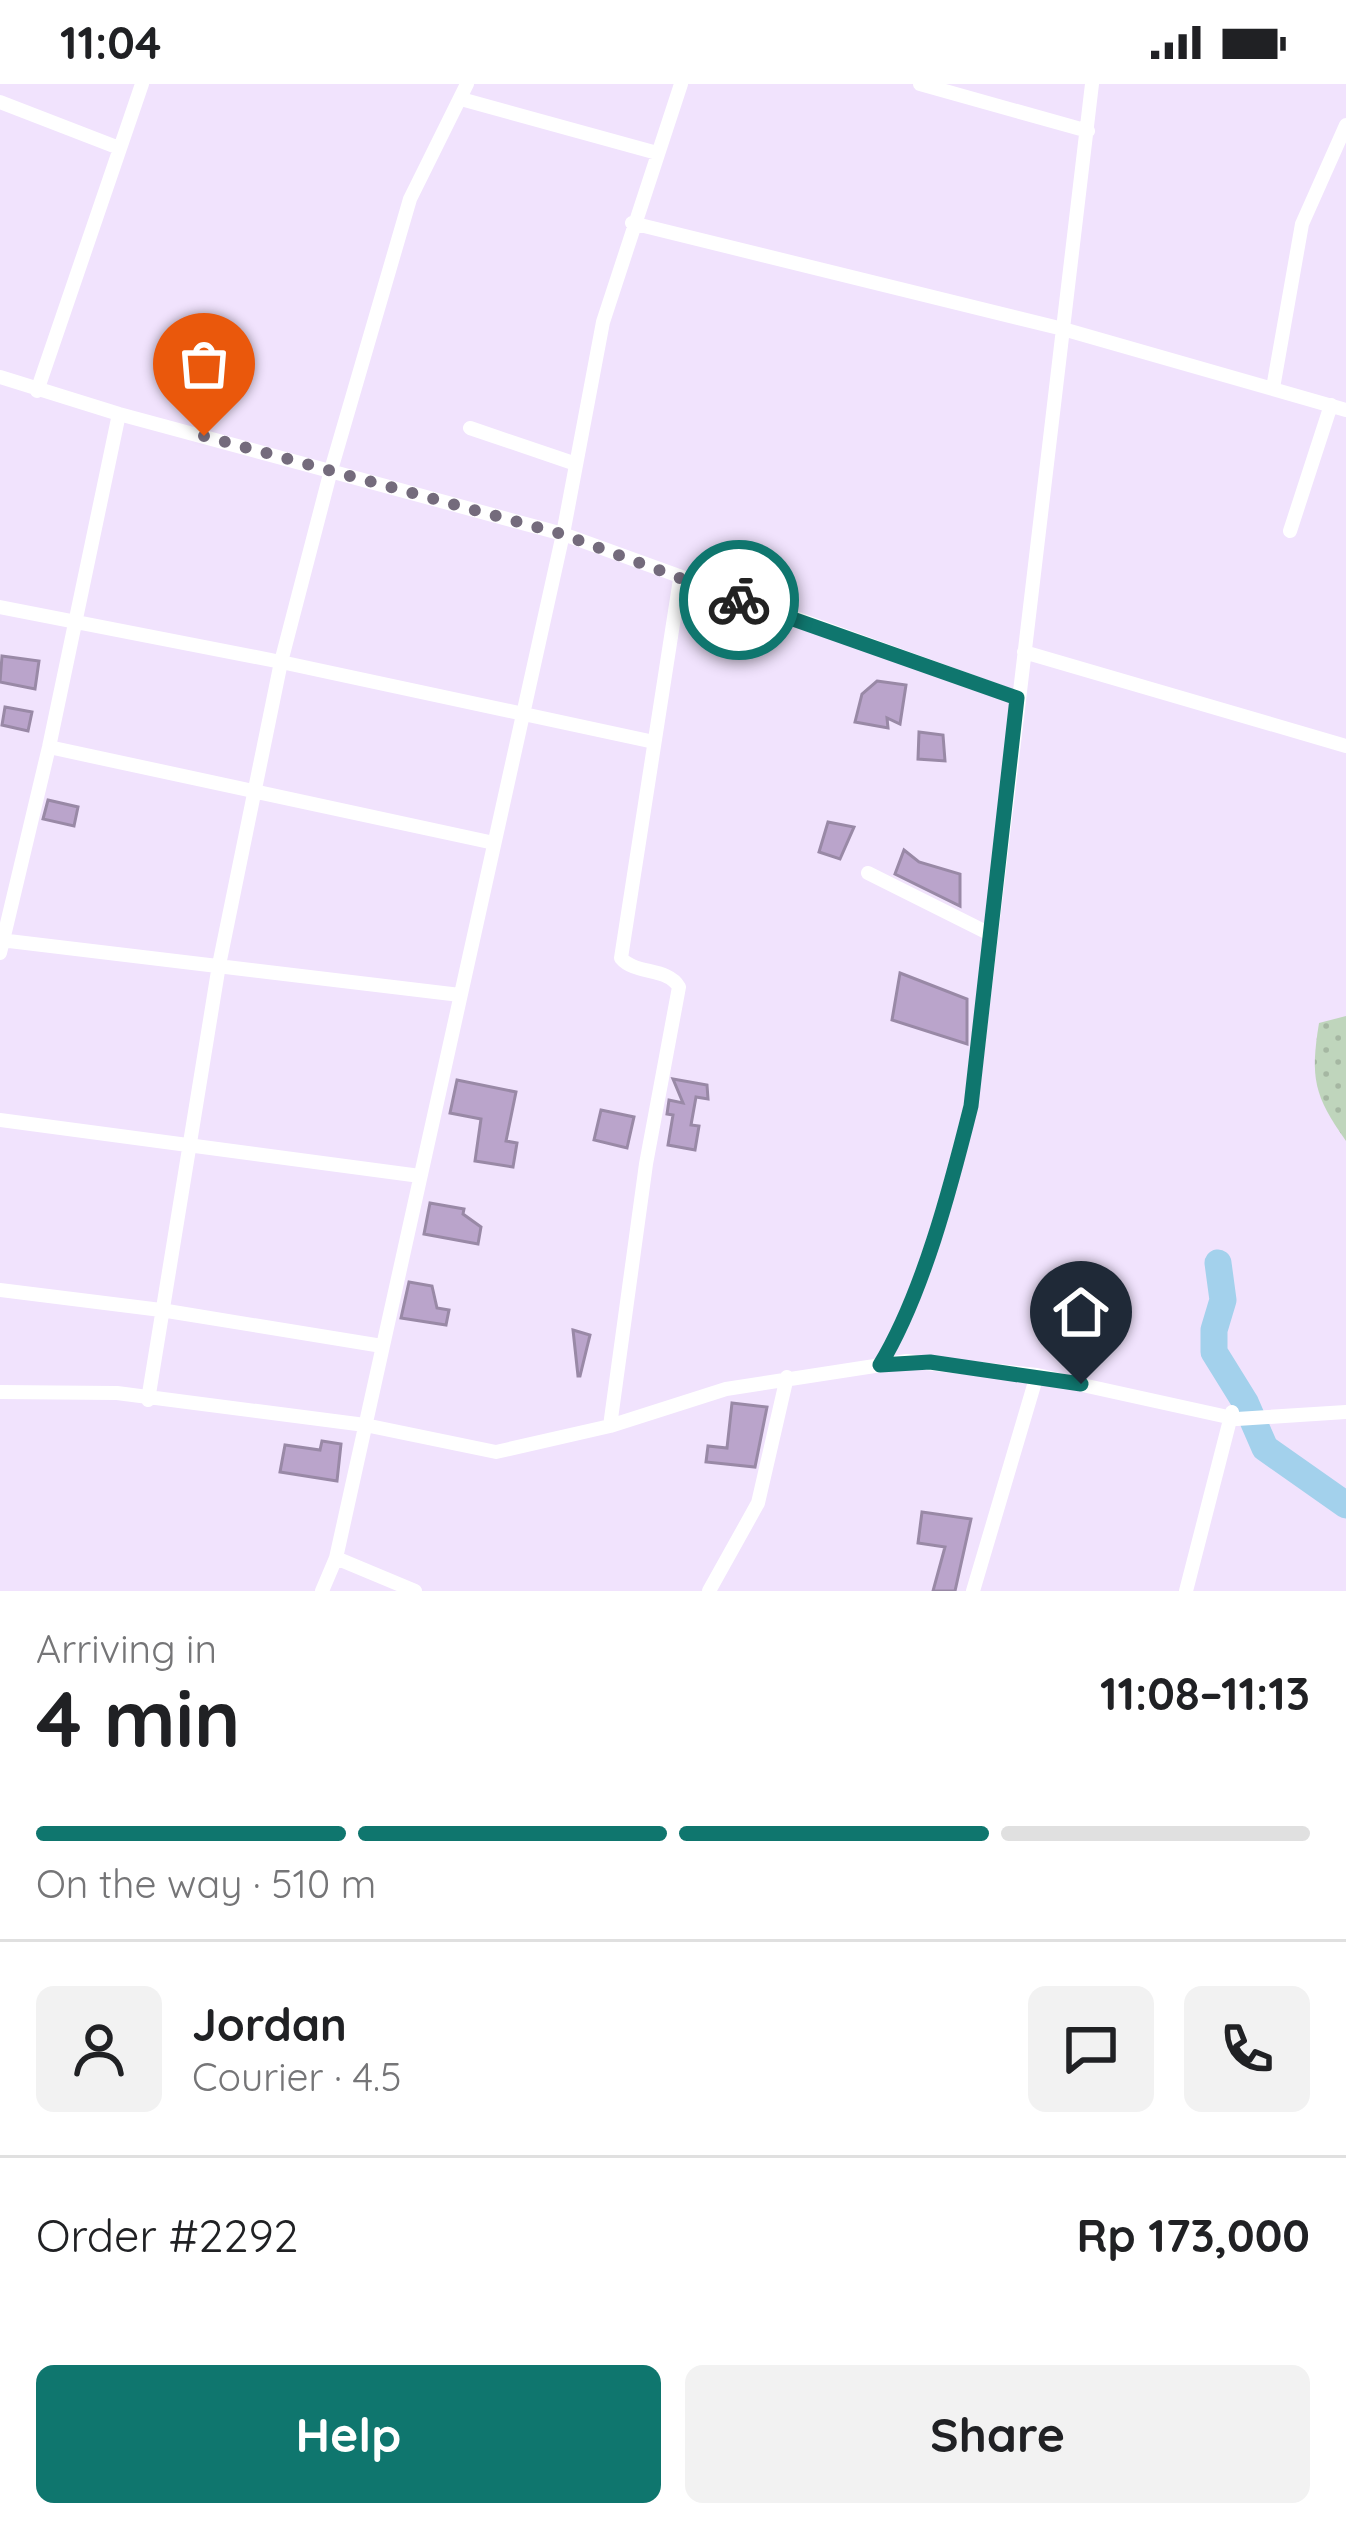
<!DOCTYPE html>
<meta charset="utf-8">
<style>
:root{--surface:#fff;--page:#f2f2f2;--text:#202124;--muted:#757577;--line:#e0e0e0;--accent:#0f766e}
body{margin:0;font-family:Quicksand,sans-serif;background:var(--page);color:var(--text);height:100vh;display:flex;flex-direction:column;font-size:45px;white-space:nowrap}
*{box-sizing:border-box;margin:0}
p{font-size:39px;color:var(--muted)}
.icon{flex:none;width:66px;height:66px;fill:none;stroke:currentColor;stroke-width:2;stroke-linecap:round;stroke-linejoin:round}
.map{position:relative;height:1507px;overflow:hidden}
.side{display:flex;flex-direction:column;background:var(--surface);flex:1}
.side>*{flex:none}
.pin{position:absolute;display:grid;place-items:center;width:102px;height:102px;color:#fff;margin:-123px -51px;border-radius:50% 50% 50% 0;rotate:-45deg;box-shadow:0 0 12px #0007}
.pin .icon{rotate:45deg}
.courier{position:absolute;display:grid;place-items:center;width:120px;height:120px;margin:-60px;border:9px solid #0f766e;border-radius:50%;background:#fff;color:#222;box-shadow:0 3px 15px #0007}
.summary em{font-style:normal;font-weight:700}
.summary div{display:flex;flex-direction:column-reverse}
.summary{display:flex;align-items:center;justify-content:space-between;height:204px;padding:0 36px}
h1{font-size:78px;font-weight:700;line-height:90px}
.bar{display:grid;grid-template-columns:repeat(4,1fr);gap:18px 12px;align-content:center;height:144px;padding:0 36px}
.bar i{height:15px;border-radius:9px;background:var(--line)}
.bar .current{background:var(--accent)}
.bar p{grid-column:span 4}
.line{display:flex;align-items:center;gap:30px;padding:0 36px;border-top:3px solid var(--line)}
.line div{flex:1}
.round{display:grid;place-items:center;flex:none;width:126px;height:126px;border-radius:18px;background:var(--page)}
.primary-button{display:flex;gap:24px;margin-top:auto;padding:24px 36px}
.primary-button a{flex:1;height:138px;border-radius:18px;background:var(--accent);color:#fff;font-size:48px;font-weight:700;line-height:138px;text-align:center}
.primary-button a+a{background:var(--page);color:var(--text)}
.status{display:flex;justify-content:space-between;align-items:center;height:84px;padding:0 60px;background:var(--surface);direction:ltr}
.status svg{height:33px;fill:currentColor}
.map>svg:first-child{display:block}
.garden{fill:url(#garden-dots)}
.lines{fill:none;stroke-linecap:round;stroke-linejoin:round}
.river{stroke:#a3d1ec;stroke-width:27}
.building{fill:#baa4cb;stroke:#9989a6;stroke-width:3}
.street{stroke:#fff;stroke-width:14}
.done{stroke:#746b7c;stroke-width:12;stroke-dasharray:0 21.6}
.route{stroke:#0f766e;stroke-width:15}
</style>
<div class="status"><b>11:04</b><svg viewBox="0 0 49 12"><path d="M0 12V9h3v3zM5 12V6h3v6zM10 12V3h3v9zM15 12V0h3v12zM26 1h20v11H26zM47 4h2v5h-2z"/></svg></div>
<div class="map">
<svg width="1346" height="1507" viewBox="0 0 1346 1507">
<defs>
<pattern id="garden-dots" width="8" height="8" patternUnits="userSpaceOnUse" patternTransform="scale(3)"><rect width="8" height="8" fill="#bfd5bc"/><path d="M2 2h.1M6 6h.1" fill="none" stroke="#a5b7a2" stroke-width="1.8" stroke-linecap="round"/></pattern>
</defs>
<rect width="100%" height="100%" fill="#f1e3fd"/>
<!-- garden -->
<path class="garden" d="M1346 932V1057C1314 1012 1310 994 1319 939Z"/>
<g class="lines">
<!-- river -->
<path class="river" d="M1218 1179 1223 1216 1214 1246V1268L1245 1318 1265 1364 1346 1421"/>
</g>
<!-- building -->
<path class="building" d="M2 572 39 577 35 605 0 598Z
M877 597 906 601 900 640 887 634 888 644 855 638 862 610Z
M5 623 32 628 28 647 2 641Z
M919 648 943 651 945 677 918 675Z
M48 716 78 723 74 742 43 735Z
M828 738 854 743 840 775 819 768Z
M904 766 919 778 960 790V822L895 790Z
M900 889 967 915V960L892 936Z
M673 995 707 1001 708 1015 696 1013 691 1041 699 1042 695 1066 668 1061 673 1031 667 1030 669 1016 683 1019Z
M457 996 516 1008 506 1057 517 1059 513 1083 475 1077 481 1035 450 1029Z
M601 1026 634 1033 627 1064 594 1056Z
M430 1119 464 1125 463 1130 481 1143 478 1160 424 1150Z
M409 1198 432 1202 437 1224 449 1226 446 1241 401 1234Z
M573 1246 590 1251 580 1292H578Z
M732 1319 767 1323 755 1383 706 1378 708 1362 727 1364Z
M322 1357 341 1360 337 1397 280 1388 285 1361 320 1366Z
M922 1428 971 1435 955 1507H933L945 1463 918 1459Z"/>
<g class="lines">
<!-- street -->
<path class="street" d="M920 0 1088 47
M461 15 657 69
M0 18 119 64
M632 139 1063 245 1346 326
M0 293 119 330 563 450 1017 614
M1273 304 1302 140 1346 41
M37 307 142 0
M470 344 576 380
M1290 447 1331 321
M0 523 281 578 654 658
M1024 568 1346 662
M49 663 494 759
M868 789 990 850
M0 856 460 911
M0 869 49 663 119 330
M0 1036 420 1092
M0 1206 161 1226 382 1262
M880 1281C923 1210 951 1102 971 1021L1092 0
M0 1308 117 1309 365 1341 496 1368 610 1342 726 1305 907 1277 1037 1291 1237 1335 1346 1328
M148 1316 219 881 281 578 331 386 410 115 467 0
M610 1342 646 1080 679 903C668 883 635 891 621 874L680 495
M336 1474 415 1507
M322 1507 336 1474 367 1334 563 450 603 238 681 0
M709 1507 758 1419 787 1293
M973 1507 1037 1291
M1186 1507 1232 1328"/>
</g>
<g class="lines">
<!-- done -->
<path class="done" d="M204 352 562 450 739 516"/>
<!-- route -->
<path class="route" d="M739 516 1017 614 971 1022C951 1102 923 1210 880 1281L930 1278 1081 1300"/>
</g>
</svg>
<div class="pin" style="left:204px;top:352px;background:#ea580c"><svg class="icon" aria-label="bag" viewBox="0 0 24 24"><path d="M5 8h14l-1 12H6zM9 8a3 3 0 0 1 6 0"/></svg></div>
<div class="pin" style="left:1081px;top:1300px;background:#1f2937"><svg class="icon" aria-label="home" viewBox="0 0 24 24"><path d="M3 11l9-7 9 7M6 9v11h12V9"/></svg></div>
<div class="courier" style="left:739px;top:516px"><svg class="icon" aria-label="bike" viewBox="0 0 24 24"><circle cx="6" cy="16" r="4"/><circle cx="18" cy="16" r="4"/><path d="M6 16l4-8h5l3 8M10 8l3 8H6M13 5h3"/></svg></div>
</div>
<section class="side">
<div class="summary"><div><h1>4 min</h1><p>Arriving in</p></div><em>11:08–11:13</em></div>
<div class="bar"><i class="current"></i><i class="current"></i><i class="current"></i><i></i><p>On the way · 510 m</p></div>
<div class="line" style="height:216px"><a class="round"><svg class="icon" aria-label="person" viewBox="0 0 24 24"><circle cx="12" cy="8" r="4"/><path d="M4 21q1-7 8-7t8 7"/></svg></a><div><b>Jordan</b><p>Courier · 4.5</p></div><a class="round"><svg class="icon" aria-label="chat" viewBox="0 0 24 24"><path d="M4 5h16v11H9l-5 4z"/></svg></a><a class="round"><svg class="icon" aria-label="phone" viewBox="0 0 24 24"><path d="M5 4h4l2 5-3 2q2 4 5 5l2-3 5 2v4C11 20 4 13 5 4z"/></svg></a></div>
<div class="line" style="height:156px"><div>Order #2292</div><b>Rp 173,000</b></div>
<div class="primary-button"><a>Help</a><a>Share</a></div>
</section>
